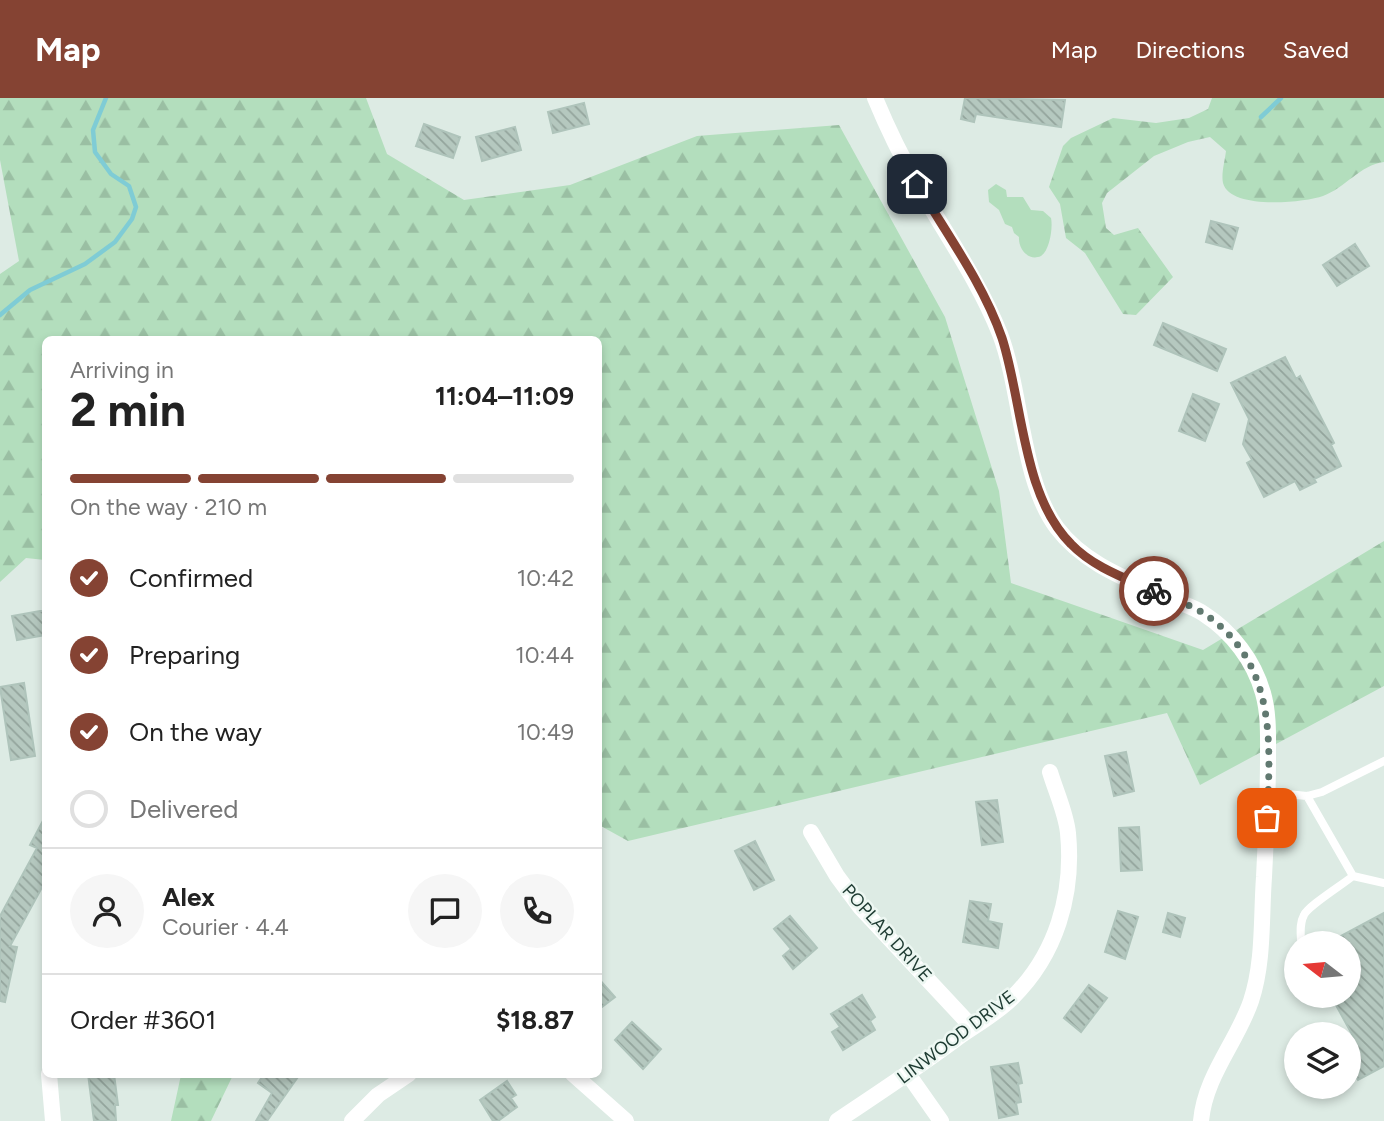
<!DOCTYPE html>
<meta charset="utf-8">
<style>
:root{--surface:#fff;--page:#f6f6f6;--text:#222;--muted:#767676;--line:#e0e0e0;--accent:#854333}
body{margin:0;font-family:Figtree,sans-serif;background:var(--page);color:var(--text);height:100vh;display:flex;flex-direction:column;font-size:26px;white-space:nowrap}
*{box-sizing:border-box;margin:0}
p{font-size:23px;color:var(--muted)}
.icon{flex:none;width:38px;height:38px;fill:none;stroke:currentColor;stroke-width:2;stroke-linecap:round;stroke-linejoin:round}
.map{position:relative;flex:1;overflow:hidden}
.sheet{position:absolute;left:42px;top:238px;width:560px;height:742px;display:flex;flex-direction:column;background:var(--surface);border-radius:10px;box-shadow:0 4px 10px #0003}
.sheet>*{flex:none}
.needle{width:46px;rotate:286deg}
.controls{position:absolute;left:1284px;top:833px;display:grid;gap:14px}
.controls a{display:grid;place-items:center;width:77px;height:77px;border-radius:50%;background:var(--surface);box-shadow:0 4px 10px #0003;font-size:35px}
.pin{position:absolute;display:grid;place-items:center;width:60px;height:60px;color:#fff;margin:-30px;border-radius:14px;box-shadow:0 4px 10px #0006}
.courier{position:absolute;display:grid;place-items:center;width:70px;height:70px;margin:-35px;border:5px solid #854333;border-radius:50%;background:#fff;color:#222;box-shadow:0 2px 9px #0007}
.summary em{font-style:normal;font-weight:700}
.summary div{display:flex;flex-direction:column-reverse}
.summary{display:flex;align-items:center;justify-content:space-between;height:119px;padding:0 28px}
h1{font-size:46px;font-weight:700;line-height:52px}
.bar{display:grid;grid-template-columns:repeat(4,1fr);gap:10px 7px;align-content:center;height:84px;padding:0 28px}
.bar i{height:9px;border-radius:5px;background:var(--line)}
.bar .on{background:var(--accent)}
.bar p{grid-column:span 4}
.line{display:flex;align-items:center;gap:18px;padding:0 28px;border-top:2px solid var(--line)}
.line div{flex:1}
.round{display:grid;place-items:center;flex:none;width:74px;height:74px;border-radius:37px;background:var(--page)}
ol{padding:0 28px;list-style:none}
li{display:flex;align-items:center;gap:21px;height:77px}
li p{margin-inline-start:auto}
li .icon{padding:7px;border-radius:50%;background:var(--accent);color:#fff;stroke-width:4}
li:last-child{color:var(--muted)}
li i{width:38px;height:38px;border:4px solid var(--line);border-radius:50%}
header{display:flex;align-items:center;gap:42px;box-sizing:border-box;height:98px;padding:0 35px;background:var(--accent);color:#fff}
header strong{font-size:33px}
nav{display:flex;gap:38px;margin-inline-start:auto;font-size:24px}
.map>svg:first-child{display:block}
.green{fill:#b3debd}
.forest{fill:url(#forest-firs)}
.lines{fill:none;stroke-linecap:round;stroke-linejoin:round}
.stream{stroke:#7fccd5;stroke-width:4.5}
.building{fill:url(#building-back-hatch);stroke:#afc4bb;stroke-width:2}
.service{stroke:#fff;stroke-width:8}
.minor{stroke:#fff;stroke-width:16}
.done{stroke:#617970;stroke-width:7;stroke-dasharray:0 12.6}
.route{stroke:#854333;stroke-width:9}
.labels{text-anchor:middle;stroke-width:5;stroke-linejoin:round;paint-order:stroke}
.street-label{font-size:18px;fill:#1e3b32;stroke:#edf7f2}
</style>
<header>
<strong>Map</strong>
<nav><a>Map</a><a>Directions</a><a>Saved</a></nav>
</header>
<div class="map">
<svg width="1384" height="1023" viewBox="0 0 1384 1023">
<defs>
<pattern id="forest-firs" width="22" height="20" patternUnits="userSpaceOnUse" patternTransform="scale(1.75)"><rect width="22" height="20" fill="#b3debd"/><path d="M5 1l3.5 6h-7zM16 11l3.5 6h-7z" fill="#9abfa3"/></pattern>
<pattern id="building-back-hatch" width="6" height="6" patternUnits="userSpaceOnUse" patternTransform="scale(1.75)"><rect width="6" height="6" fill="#b5c8bf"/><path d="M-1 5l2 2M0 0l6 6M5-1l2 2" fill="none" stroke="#93a49c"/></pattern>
</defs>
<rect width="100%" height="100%" fill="#ddebe4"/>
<!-- green -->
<path class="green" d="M996 86 1006 92 1007 99H1023L1031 112 1043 113 1051 120C1053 129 1050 152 1041 158 1028 164 1018 150 1019 139L1014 135 1012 129 1005 126 999 112 989 104 988 92Z"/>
<!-- forest -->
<path class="forest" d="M0 0H366L387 56 464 102 570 87 697 38 839 27 945 219 999 393 1011 485 1203 552 1384 443V588L1200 687 1167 615 628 743 599 727 598 242H46L45 462 26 460 0 484V176L19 163 0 62Z
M1212 0H1384V64C1360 67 1345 90 1323 98 1303 105 1230 112 1223 85 1221 76 1225 62 1226 53L1210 39 1188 44 1154 58 1107 95 1102 105 1106 130 1114 137 1138 130 1173 179 1136 217 1123 216 1085 155 1066 140 1060 106 1049 89 1063 48 1071 40 1113 20 1156 25 1189 20 1208 11Z
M181 977H233L211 1023H171Z"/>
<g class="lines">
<!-- stream -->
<path class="stream" d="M1261 19 1281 0
M0 217 30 192 85 166 115 144 132 121 136 109 129 88 111 76 95 54 93 32 106 0"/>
</g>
<!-- building -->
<path class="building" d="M965 0 1065 2 1061 29 976 16 974 24 961 21Z
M584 5 589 26 553 35 548 14Z
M424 26 460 39 453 60 416 48Z
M515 29 521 52 482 63 476 39Z
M1211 123 1238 130 1232 151 1206 144Z
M1355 146 1369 168 1337 188 1323 167Z
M1163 225 1226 251 1217 273 1154 247Z
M1285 259 1296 281 1300 278 1334 345 1331 347 1341 368 1314 381 1316 384 1300 392 1295 383 1264 399 1247 365 1252 362 1243 346 1249 321 1231 285Z
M1193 296 1219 306 1205 343 1179 333Z
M40 513H46V537L17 542 12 518Z
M24 585 35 658 11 662 0 589Z
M1126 654 1134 693 1114 698 1105 658Z
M997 702 1003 744 982 747 976 704Z
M46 717V782L10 848 17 849 5 904 0 903V818L37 750 30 747Z
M1139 729 1142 772 1121 773 1119 730Z
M755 743 774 782 754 792 735 753Z
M970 803 991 806 988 823 1002 826 998 850 963 844Z
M1118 813 1138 819 1125 861 1105 854Z
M1168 815 1185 820 1180 839 1163 834Z
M1384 815V968L1358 982 1349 966V943L1354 940 1331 898H1349V845H1328Z
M790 818 817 850 793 871 783 858 791 851 774 831Z
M598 880 615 899 598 912Z
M1089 887 1107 900 1081 934 1064 920Z
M862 897 875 919 870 923 875 932 843 952 832 934 840 929 831 916Z
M632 924 661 951 643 971 615 942Z
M1018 965 1022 985 1018 986 1021 1004 1016 1005 1018 1016 999 1020 991 969Z
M88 976H114L118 1007H115L116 1023H94Z
M264 976H300L267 1023H256L272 995 258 985Z
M507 983 516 997 511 1000 517 1009 498 1023H493L480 1002Z"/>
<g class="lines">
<!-- service -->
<path class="service" d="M1268 694 1307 698 1322 694 1384 663
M1353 778 1384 785
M1301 845C1301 836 1299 826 1304 817 1308 808 1342 787 1353 778L1307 698"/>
<!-- minor -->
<path class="minor" d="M875 0C887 29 901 58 917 86 945 135 979 183 1000 236 1022 294 1021 382 1057 430 1085 467 1130 482 1171 501 1182 506 1194 509 1204 516 1232 534 1254 563 1263 595 1269 616 1268 638 1268 660 1268 700 1266 739 1264 779 1261 820 1264 864 1251 903 1237 944 1205 978 1201 1023
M811 734 837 778 860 809 972 929
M49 976 53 1023
M573 976 626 1023
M908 976 941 1023
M352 1023 378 997 409 976
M837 1023C877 996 917 970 956 941 974 928 996 916 1012 900 1056 857 1074 797 1068 735 1066 715 1056 694 1050 674"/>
</g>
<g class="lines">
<!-- done -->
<path class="done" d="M1154 493C1170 500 1189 506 1203 515 1276 563 1271 643 1267 720"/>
<!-- route -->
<path class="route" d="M917 86C946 135 983 185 1002 240 1023 305 1022 397 1071 446 1093 469 1125 480 1154 493"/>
</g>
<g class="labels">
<!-- street labels -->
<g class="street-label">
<text transform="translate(887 835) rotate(48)" y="6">POPLAR DRIVE</text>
<text transform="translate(956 939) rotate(-37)" y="6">LINWOOD DRIVE</text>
</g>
</g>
</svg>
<div class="controls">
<a><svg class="needle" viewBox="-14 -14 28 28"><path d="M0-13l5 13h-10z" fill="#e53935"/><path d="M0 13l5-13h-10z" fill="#767676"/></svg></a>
<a><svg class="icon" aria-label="layers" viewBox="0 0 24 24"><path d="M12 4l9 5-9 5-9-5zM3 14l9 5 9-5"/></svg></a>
</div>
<div class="pin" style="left:1267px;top:720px;background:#ea580c"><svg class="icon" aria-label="bag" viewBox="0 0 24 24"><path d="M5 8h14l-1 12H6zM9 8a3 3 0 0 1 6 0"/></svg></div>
<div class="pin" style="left:917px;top:86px;background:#1f2937"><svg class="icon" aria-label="home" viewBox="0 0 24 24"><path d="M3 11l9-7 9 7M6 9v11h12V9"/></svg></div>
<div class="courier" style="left:1154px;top:493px"><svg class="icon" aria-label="bike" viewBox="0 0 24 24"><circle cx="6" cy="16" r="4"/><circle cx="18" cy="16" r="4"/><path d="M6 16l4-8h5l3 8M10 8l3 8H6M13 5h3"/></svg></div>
<section class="sheet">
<div class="summary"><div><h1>2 min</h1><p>Arriving in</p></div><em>11:04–11:09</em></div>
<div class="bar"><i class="on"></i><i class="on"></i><i class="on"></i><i></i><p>On the way · 210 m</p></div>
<ol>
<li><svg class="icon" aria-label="check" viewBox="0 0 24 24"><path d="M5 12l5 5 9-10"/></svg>Confirmed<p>10:42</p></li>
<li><svg class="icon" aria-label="check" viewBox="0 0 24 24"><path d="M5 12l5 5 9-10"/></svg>Preparing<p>10:44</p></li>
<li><svg class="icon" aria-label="check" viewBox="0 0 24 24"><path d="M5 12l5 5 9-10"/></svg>On the way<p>10:49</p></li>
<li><i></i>Delivered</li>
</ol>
<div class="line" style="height:126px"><a class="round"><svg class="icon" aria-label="person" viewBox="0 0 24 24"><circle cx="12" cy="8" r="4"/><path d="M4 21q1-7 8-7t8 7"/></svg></a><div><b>Alex</b><p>Courier · 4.4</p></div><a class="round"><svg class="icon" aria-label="chat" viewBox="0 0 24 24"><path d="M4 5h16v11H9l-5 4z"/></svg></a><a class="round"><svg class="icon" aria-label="phone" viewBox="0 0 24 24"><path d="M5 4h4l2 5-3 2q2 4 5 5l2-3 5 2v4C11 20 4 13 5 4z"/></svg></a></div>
<div class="line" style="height:91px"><div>Order #3601</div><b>$18.87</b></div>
</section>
</div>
